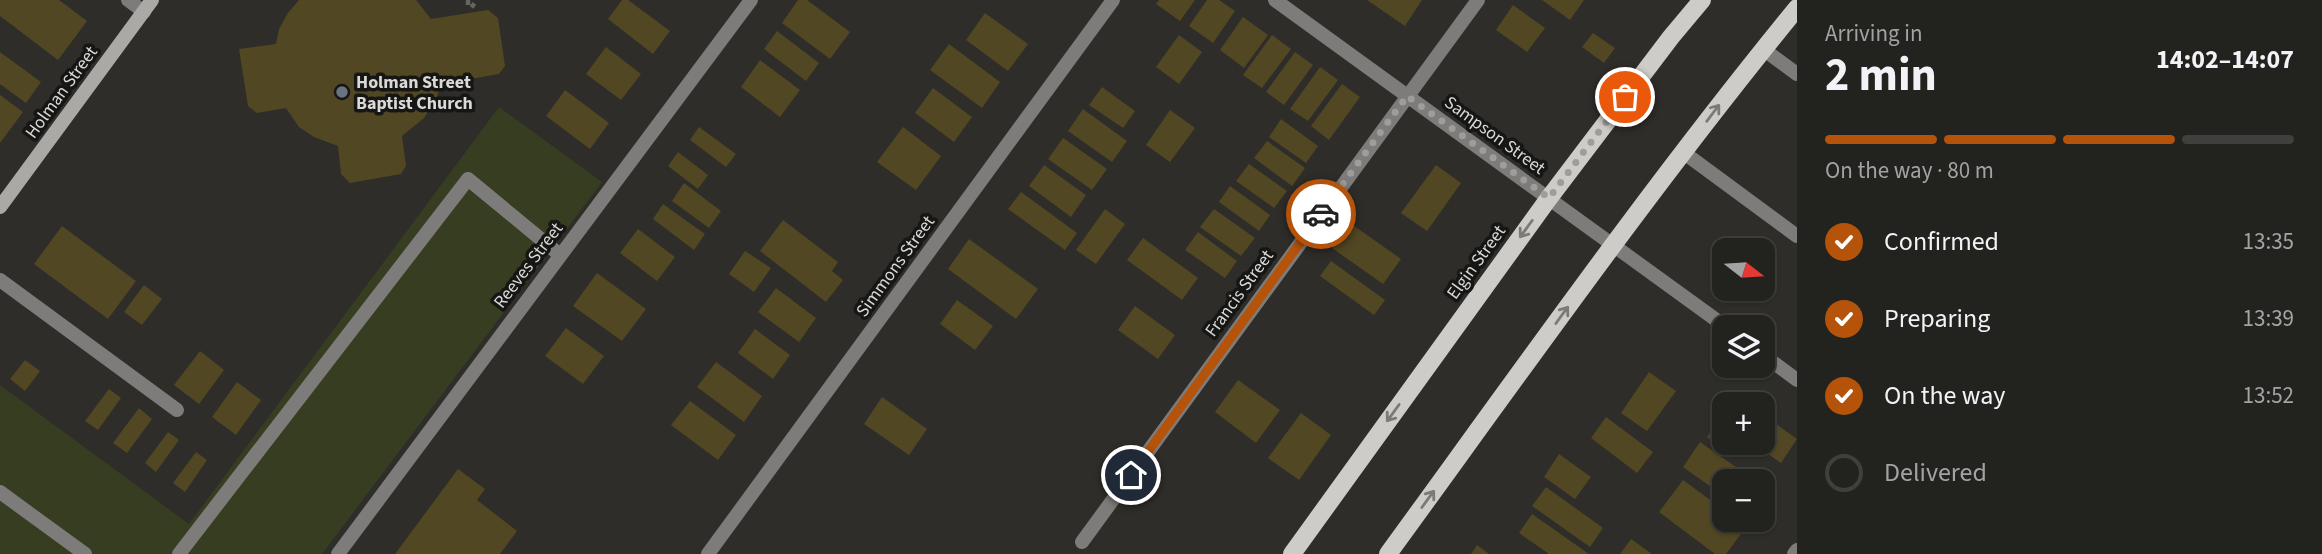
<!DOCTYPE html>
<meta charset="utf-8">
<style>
:root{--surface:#22221f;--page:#2e2f2c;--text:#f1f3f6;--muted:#a2a4a4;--line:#3f3f3d;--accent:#b45309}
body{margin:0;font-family:"Source Sans 3",sans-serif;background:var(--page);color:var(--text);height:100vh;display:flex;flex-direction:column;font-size:26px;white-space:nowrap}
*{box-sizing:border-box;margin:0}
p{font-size:23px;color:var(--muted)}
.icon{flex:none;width:38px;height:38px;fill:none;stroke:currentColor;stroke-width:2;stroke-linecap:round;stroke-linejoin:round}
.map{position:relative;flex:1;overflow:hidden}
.side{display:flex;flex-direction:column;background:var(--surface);width:525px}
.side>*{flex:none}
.needle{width:46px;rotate:107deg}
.controls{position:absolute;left:1712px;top:238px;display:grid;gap:14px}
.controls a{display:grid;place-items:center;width:63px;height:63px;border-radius:14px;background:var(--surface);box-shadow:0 2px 5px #0004,0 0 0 2px var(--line);font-size:35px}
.pin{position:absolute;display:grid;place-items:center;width:60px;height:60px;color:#fff;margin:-30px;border:4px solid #fff;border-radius:50%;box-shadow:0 2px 7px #0007}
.courier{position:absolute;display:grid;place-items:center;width:70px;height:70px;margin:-35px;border:5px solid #b45309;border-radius:50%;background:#fff;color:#222;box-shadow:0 2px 9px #0007}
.head em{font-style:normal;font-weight:700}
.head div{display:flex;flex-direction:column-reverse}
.head{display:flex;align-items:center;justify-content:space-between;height:119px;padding:0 28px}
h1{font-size:46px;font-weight:700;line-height:52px}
.bar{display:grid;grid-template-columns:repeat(4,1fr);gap:10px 7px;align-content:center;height:84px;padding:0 28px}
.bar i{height:9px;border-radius:5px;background:var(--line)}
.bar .current{background:var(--accent)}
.bar p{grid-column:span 4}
ol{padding:0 28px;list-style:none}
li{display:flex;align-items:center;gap:21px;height:77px}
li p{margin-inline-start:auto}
li .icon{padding:7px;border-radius:50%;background:var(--accent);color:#fff;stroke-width:4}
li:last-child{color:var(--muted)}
li i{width:38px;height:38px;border:4px solid var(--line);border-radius:50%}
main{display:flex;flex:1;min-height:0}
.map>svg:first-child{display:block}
.green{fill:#373d20}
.building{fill:#514723}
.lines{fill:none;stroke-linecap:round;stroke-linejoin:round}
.path{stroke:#656461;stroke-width:4.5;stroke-dasharray:5 5;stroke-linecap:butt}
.lane{stroke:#7d7c7a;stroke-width:14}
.street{stroke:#7d7c7a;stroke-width:14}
.secondary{stroke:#aba9a6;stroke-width:14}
.primary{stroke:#ceccc8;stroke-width:18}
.oneway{stroke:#7b7a77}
.done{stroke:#9e9d9a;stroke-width:7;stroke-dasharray:0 12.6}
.route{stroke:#b45309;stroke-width:9}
.worship-dot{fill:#6b7280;stroke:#161614;stroke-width:2.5}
.labels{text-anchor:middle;stroke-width:7;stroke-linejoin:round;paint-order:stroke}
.poi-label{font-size:18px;font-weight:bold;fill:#dad9d7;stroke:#161614;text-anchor:start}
.street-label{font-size:18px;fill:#dad9d7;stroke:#161614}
</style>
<main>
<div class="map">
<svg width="1797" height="554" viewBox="0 0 1797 554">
<rect width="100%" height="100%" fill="#2e2d29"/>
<!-- green -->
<path class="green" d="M499 107 602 182 322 554H0V385L189 524Z"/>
<!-- building -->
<path class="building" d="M0 0H59L87 21 58 60 0 16Z
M299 0H416L431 19 488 10 498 18 505 66 499 74 441 84 436 100 424 118 402 136 406 166 401 174 350 183 341 174 338 146 314 137 299 127 286 108 257 113 248 106 239 49 276 44 279 29 288 13Z
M622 0H628L670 31 653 54 608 19Z
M798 0H807L850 32 830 59 782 23Z
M1159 0H1195L1180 21 1156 4Z
M1207 0H1219L1235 11 1213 43 1189 26Z
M1367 0H1422L1405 26Z
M1542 0H1584L1570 20Z
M1513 5 1545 28 1527 52 1496 30Z
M985 13 1028 44 1008 71 966 40Z
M1243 17 1268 35 1244 68 1220 50Z
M777 31 819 63 806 81 764 49Z
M1593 33 1615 48 1604 63 1582 47Z
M1179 35 1202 52 1179 84 1156 67Z
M1272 35 1291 49 1262 88 1243 75Z
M949 44 1000 82 982 108 930 70Z
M606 47 641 74 621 100 586 74Z
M0 52 41 82 26 103 0 84Z
M1295 52 1313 65 1284 105 1266 92Z
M760 60 800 90 780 117 741 87Z
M1320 67 1338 80 1308 121 1290 109Z
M1342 84 1360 97 1329 140 1311 126Z
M1102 87 1135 111 1123 128 1089 105Z
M933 88 972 117 954 142 915 113Z
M565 90 609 123 590 149 546 116Z
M0 95 23 112 0 143Z
M1083 109 1127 141 1112 162 1068 131Z
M1170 110 1195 128 1170 162 1146 145Z
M1281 119 1318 146 1306 163 1269 137Z
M699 127 736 154 726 167 690 140Z
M903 127 941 156 916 190 877 162Z
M1063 138 1107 169 1092 190 1048 159Z
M1267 141 1305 168 1292 186 1254 158Z
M678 152 708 175 698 189 668 166Z
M1249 164 1287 191 1274 208 1236 181Z
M1044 165 1086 195 1071 217 1029 186Z
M1436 165 1461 183 1427 231 1401 213Z
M684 183 721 211 709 228 672 201Z
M1230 186 1270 215 1259 231 1219 202Z
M1021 192 1077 233 1065 250 1008 209Z
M663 204 705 234 694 250 653 219Z
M1105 209 1125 224 1096 264 1076 250Z
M1214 209 1255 238 1241 256 1200 227Z
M783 220 838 262 832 271 843 280 826 302 760 251Z
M1350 223 1401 259 1383 284 1332 248Z
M62 226 136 281 108 319 34 264Z
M638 229 675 257 657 281 620 253Z
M1198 232 1237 261 1225 278 1185 250Z
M1143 238 1198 278 1182 300 1127 260Z
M969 239 1038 289 1016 319 948 269Z
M745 251 771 268 754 292 729 274Z
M1331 261 1385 300 1374 315 1320 276Z
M597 273 646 309 622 341 573 306Z
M144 285 162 299 142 325 124 312Z
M776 288 816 318 799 342 758 312Z
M957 300 993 326 975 350 940 324Z
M1135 306 1175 335 1158 359 1118 330Z
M566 328 604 356 583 384 545 356Z
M755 329 790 355 773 379 738 353Z
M200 351 224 370 199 404 174 385Z
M25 360 40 371 25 391 10 379Z
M716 362 762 396 744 422 697 387Z
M1649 372 1676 391 1647 431 1621 413Z
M1238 380 1280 410 1256 443 1215 412Z
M237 382 261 400 236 435 212 417Z
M109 389 121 398 98 430 85 421Z
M1735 395 1748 404H1729Z
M882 397 927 429 909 455 864 424Z
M690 401 736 435 718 460 671 425Z
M139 408 152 419 127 453 113 443Z
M1301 413 1331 435 1299 480 1268 458Z
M1762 414 1797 439 1781 463 1752 443H1762Z
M1606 417 1653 452 1637 473 1591 438Z
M1719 421 1724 425V443H1732L1726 451 1707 437Z
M168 432 179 440 156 472 145 463Z
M1700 442 1756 481H1724V496L1683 467Z
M196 452 207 460 185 492 173 483Z
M1559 454 1591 477 1575 499 1544 477Z
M458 469 485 489 477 500 517 531 500 554H395Z
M1683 480 1724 510V520H1737L1746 527 1726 554H1715L1659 512Z
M1546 487 1603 528 1590 547 1532 506Z
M1532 514 1589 554H1549L1519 533Z
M1631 539 1652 554H1620Z
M1477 545 1489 554H1471Z"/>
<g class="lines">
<!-- path -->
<path class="path" d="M468 0V5L471 8 477 0"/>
<!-- lane -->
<path class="lane" d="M1763 49 1797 74
M1683 152 1797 236
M0 492 85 554
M179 554 468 179 560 255"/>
<!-- street -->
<path class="street" d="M128 0 144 12
M1275 0 1726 327
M0 280 177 410
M1762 354 1797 380
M1082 542 1478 0
M338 554 751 0
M708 554 1113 0
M1794 554 1797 550"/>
<!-- secondary -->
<path class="secondary" d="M0 207 152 0"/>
<!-- primary -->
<path class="primary" d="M1292 554 1549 198 1671 37 1702 0
M1388 554C1522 370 1653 184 1797 8"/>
</g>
<!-- one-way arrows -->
<defs><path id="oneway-shaft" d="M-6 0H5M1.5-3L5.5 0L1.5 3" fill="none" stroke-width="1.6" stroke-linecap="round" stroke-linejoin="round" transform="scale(1.75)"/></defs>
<g class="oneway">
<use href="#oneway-shaft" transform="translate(1713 113) rotate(-53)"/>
<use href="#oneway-shaft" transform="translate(1526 229) rotate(126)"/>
<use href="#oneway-shaft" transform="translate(1562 315) rotate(-54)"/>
<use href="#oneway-shaft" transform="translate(1393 413) rotate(126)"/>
<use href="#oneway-shaft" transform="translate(1428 499) rotate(-54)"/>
</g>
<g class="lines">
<!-- done -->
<path class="done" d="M1321 214 1407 96 1549 198 1625 97"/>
<!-- route -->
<path class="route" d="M1131 475 1321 214"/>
</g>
<!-- markers -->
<circle class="worship-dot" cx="342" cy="92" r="7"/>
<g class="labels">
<!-- poi labels -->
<g class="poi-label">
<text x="356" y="88">Holman Street<tspan x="356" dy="21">Baptist Church</tspan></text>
</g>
<!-- street labels -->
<g class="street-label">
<text transform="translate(61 92) rotate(-54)" y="6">Holman Street</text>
<text transform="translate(1495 135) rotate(36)" y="6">Sampson Street</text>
<text transform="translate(1476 262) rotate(-54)" y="6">Elgin Street</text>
<text transform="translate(528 265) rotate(-53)" y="6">Reeves Street</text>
<text transform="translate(895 266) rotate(-54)" y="6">Simmons Street</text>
<text transform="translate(1239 293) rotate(-54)" y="6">Francis Street</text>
</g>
</g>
</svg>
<div class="controls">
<a><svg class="needle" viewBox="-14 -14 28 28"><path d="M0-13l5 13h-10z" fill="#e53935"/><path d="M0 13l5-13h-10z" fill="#a2a4a4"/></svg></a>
<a><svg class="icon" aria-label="layers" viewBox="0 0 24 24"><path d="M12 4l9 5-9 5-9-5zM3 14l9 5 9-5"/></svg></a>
<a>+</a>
<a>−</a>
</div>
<div class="pin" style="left:1625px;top:97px;background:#ea580c"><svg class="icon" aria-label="bag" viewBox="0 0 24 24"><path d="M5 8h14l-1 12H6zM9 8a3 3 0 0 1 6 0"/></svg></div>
<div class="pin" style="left:1131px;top:475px;background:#1f2937"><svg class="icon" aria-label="home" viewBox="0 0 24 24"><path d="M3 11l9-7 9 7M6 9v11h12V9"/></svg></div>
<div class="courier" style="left:1321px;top:214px"><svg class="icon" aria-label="car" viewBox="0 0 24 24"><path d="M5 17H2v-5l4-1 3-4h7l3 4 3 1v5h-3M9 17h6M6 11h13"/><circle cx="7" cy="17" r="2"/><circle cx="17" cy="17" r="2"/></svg></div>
</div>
<section class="side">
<div class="head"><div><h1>2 min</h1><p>Arriving in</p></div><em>14:02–14:07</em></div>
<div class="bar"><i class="current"></i><i class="current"></i><i class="current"></i><i></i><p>On the way · 80 m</p></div>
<ol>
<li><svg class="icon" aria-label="check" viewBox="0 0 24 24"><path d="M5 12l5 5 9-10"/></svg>Confirmed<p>13:35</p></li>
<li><svg class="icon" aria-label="check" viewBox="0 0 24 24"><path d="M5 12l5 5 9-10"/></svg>Preparing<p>13:39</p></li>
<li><svg class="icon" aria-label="check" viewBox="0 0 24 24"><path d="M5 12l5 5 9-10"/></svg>On the way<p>13:52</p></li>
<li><i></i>Delivered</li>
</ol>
</section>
</main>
